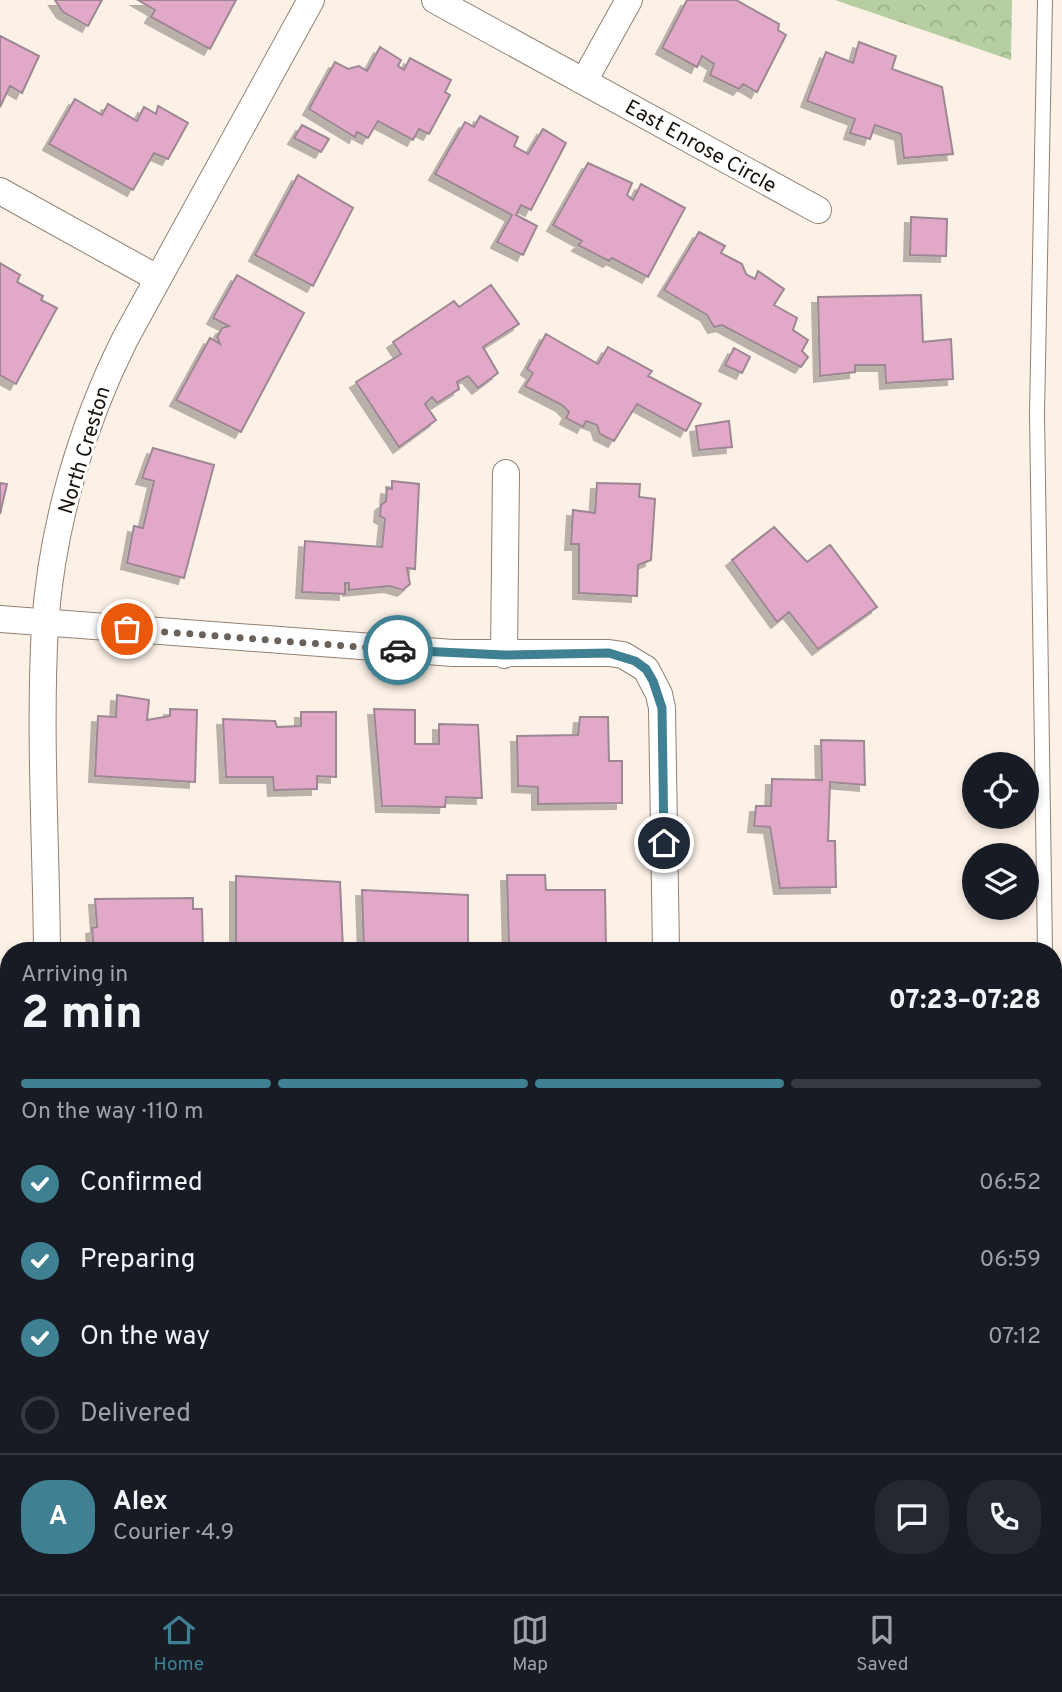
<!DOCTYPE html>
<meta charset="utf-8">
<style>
:root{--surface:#171b24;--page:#242831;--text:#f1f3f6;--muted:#9ea1a6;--line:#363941;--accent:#3f8193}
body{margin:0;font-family:Overpass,sans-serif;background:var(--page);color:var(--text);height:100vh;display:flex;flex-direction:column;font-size:26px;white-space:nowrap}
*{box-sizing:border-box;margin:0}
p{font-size:23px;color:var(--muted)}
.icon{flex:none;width:38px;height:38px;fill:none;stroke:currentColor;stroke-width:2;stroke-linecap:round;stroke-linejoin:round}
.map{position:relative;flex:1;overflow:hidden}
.sheet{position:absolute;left:0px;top:942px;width:1062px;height:653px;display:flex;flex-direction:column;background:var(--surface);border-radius:28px 28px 0 0;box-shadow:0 4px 10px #0003}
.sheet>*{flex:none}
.buttons{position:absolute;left:962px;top:752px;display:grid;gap:14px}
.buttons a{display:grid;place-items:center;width:77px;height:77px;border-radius:50%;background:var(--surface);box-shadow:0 4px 10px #0003;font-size:35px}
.pin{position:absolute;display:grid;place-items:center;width:60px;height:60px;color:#fff;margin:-30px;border:4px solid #fff;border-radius:50%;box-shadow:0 2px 7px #0007}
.courier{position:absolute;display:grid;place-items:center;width:70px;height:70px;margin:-35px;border:5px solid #3f8193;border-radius:50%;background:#fff;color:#222;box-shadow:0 2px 9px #0007}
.overview em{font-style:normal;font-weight:800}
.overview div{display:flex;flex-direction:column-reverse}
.overview{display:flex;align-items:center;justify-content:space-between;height:119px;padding:0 21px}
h1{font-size:46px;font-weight:800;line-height:52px}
.bar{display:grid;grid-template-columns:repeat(4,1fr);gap:10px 7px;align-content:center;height:84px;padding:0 21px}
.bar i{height:9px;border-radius:5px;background:var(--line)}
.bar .selected{background:var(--accent)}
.bar p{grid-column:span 4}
.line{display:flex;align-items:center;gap:18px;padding:0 21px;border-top:2px solid var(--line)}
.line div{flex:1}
.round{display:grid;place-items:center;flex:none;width:74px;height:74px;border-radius:28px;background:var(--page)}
ol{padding:0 21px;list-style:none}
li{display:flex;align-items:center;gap:21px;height:77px}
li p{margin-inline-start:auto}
li .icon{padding:7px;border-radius:50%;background:var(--accent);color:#fff;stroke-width:4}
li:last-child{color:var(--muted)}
li i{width:38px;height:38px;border:4px solid var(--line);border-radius:50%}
.tabs{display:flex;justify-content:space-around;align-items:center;height:98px;border-top:2px solid var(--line);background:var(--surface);font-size:19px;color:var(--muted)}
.tabs a{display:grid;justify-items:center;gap:4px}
.tabs .selected{color:var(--accent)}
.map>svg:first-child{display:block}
.park{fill:url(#park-crowns)}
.building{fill:#e1a9c7;stroke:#9d8792;stroke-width:2;filter:url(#shadow)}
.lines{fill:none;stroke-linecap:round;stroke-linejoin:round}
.service-casing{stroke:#928172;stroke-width:16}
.minor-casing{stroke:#928172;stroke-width:28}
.service{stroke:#fff;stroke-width:14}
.minor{stroke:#fff;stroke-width:26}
.done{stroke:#6a615a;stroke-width:7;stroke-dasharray:0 12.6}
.route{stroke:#3f8193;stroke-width:9}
.labels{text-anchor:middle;stroke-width:6;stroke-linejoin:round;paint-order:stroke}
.street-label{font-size:21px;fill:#1b140e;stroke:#fff}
</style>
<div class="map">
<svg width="1062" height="1594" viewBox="0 0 1062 1594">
<defs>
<pattern id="park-crowns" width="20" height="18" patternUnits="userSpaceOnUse" patternTransform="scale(1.75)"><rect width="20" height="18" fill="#b6cea2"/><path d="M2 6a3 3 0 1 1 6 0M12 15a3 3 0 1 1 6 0" fill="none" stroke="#9cb08a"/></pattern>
<filter id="shadow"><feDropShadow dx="-6" dy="6" stdDeviation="0" flood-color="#0004"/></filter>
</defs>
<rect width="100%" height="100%" fill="#fcf1e7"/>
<!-- park -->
<path class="park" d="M835 0H1012L1011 60Z"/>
<!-- building -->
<path class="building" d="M55 0H102L88 26 63 12Z
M138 0H236L210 49 151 17 155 10Z
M687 0H736L779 24 778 30 786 35 757 92 743 84 739 89 710 75 714 64 702 56 697 67 662 48Z
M0 36 39 56 22 93 10 86 0 107Z
M859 42 896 56 892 69 942 87 953 154 904 158 901 134 875 125 870 139 850 133 855 119 807 101 826 52 853 63Z
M380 47 401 60 398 66 404 70 410 58 451 80 445 92 450 95 429 134 419 129 413 140 378 121 368 138 357 132 355 137 309 109 335 62 348 69 359 66 367 71Z
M75 99 102 115 108 104 137 121 144 107 156 114 158 106 188 123 168 159 154 153 133 190 49 144Z
M480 116 518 137 514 146 528 154 543 129 566 143 531 210 521 205 516 215 537 226 523 255 497 242 512 215 435 174 465 122 474 127Z
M302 125 329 139 321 152 294 138Z
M588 163 632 183 627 195 633 200 641 184 685 208 648 277 612 258 609 261 578 245 582 241 553 225Z
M298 175 353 208 313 286 255 255Z
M911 217 947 219 946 256 910 255Z
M699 232 725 246 721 253 742 264 746 274 755 279 758 271 784 289 774 305 797 318 793 330 808 340 802 351 808 357 801 367 722 325 714 327 707 315 664 290Z
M0 263 20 275 17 282 43 296 41 300 57 308 16 384 0 375Z
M237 275 304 313 241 432 176 400 210 338 220 344 217 337 222 328 229 326 213 318Z
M491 285 519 324 483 347 498 373 478 388 468 376 457 382 459 389 437 403 432 397 425 404 436 420 399 447 356 382 401 354 393 342 454 301 459 307Z
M921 295 923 342 951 339 953 379 886 383 885 365H855V372L820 376 818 297Z
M546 334 598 364 608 347 652 371 648 376 701 404 686 431 637 404 614 441 600 434 597 425 586 421 583 427 566 418 569 412 562 405 525 386 533 373 527 369Z
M734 348 750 357 742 373 725 365Z
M729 421 732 447 699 450 696 426Z
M153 448 214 465 184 578 127 563 134 526 143 528 154 481 142 478Z
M392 481 419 484 415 569 407 568 410 584 403 590 390 586 349 590V583H345V594L302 592 305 541 382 547 385 519 380 516 381 505 386 501 387 488 392 489Z
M0 483 7 484 0 514Z
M597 483 640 484 639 497 655 499 651 560 638 565 637 596 579 593V544H571L573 510 595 513Z
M774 527 807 562 830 545 877 607 818 649 789 612 777 622 732 560Z
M117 695 149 700 147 720 170 716V709L197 710 195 782 95 776 98 716 116 717Z
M374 709 415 710V744H439V724L478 725 482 798 446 797 445 807 382 806Z
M301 712H336V777L317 776V789L274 790 273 777H226L223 719 275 721 277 727 301 726Z
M580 717H608L609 761H622V803L538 804V787L518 786 517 736 578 735Z
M821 740 864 741 865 785 830 782 828 841H835L836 887 780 888 770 827 754 826 756 806H771L772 779 822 780Z
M507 875H545L546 890H605L606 950H509Z
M236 876 340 882 343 950H242L241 945 236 946Z
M362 890 468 895V950H364Z
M193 898V909H202L203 950H94L92 928 97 927 95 899Z"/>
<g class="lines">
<defs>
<path id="service" d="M1045 950 1037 414 1045 0
M1054 1525V1594"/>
<path id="minor" d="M435 0 818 210
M584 81 629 0
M0 191 157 278
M0 619 453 653H609L623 655 646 669 659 694 662 708 666 950
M504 655 506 473
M47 950C46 842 39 732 45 625 52 526 81 427 125 339L311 0
M0 1035H9
M0 1409 9 1408
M57 1586V1594"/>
</defs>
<!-- service casing -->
<use href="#service" class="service-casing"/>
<!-- minor casing -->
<use href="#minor" class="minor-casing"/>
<!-- service -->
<use href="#service" class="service"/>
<!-- minor -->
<use href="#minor" class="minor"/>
</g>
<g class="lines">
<!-- done -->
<path class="done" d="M127 629 398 650"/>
<!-- route -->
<path class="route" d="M398 650 504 655 609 653 635 661 646 669 653 681 662 708 664 843"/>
</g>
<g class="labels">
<!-- street labels -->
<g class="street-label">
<text transform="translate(701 146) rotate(29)" y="7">East Enrose Circle</text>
<text transform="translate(84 450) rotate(-73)" y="7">North Creston</text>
</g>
</g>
</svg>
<div class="buttons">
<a><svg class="icon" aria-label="locate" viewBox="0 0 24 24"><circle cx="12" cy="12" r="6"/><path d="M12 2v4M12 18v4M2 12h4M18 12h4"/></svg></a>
<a><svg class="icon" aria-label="layers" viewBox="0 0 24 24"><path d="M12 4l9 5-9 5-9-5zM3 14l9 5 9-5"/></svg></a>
</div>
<div class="pin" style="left:127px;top:629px;background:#ea580c"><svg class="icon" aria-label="bag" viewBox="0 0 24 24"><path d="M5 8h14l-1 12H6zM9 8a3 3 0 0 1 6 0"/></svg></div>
<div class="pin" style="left:664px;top:843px;background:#1f2937"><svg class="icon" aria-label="home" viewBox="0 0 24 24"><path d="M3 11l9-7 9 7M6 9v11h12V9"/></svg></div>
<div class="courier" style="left:398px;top:650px"><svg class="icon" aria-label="car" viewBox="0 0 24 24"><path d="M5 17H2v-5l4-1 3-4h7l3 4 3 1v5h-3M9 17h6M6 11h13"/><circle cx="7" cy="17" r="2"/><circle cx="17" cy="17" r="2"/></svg></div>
<section class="sheet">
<div class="overview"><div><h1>2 min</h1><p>Arriving in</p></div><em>07:23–07:28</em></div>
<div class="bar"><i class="selected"></i><i class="selected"></i><i class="selected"></i><i></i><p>On the way · 110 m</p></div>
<ol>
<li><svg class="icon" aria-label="check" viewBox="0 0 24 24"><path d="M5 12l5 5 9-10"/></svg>Confirmed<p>06:52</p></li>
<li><svg class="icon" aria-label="check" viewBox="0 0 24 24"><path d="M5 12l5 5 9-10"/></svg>Preparing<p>06:59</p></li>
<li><svg class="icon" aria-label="check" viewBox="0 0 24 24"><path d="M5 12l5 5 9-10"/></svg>On the way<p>07:12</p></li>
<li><i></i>Delivered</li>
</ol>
<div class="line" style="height:126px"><b class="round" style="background:var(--accent);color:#fff">A</b><div><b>Alex</b><p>Courier · 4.9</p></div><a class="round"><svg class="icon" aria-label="chat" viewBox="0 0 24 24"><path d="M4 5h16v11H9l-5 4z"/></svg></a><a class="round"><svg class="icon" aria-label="phone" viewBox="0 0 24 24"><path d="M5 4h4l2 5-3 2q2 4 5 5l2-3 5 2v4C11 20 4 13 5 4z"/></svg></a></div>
</section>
</div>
<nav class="tabs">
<a class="selected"><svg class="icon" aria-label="home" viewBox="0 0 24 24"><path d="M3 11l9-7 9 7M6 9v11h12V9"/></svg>Home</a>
<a><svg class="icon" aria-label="map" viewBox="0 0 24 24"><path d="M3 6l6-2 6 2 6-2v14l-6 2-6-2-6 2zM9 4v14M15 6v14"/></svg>Map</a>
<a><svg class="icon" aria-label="saved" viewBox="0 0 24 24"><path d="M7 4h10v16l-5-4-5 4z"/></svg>Saved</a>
</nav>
